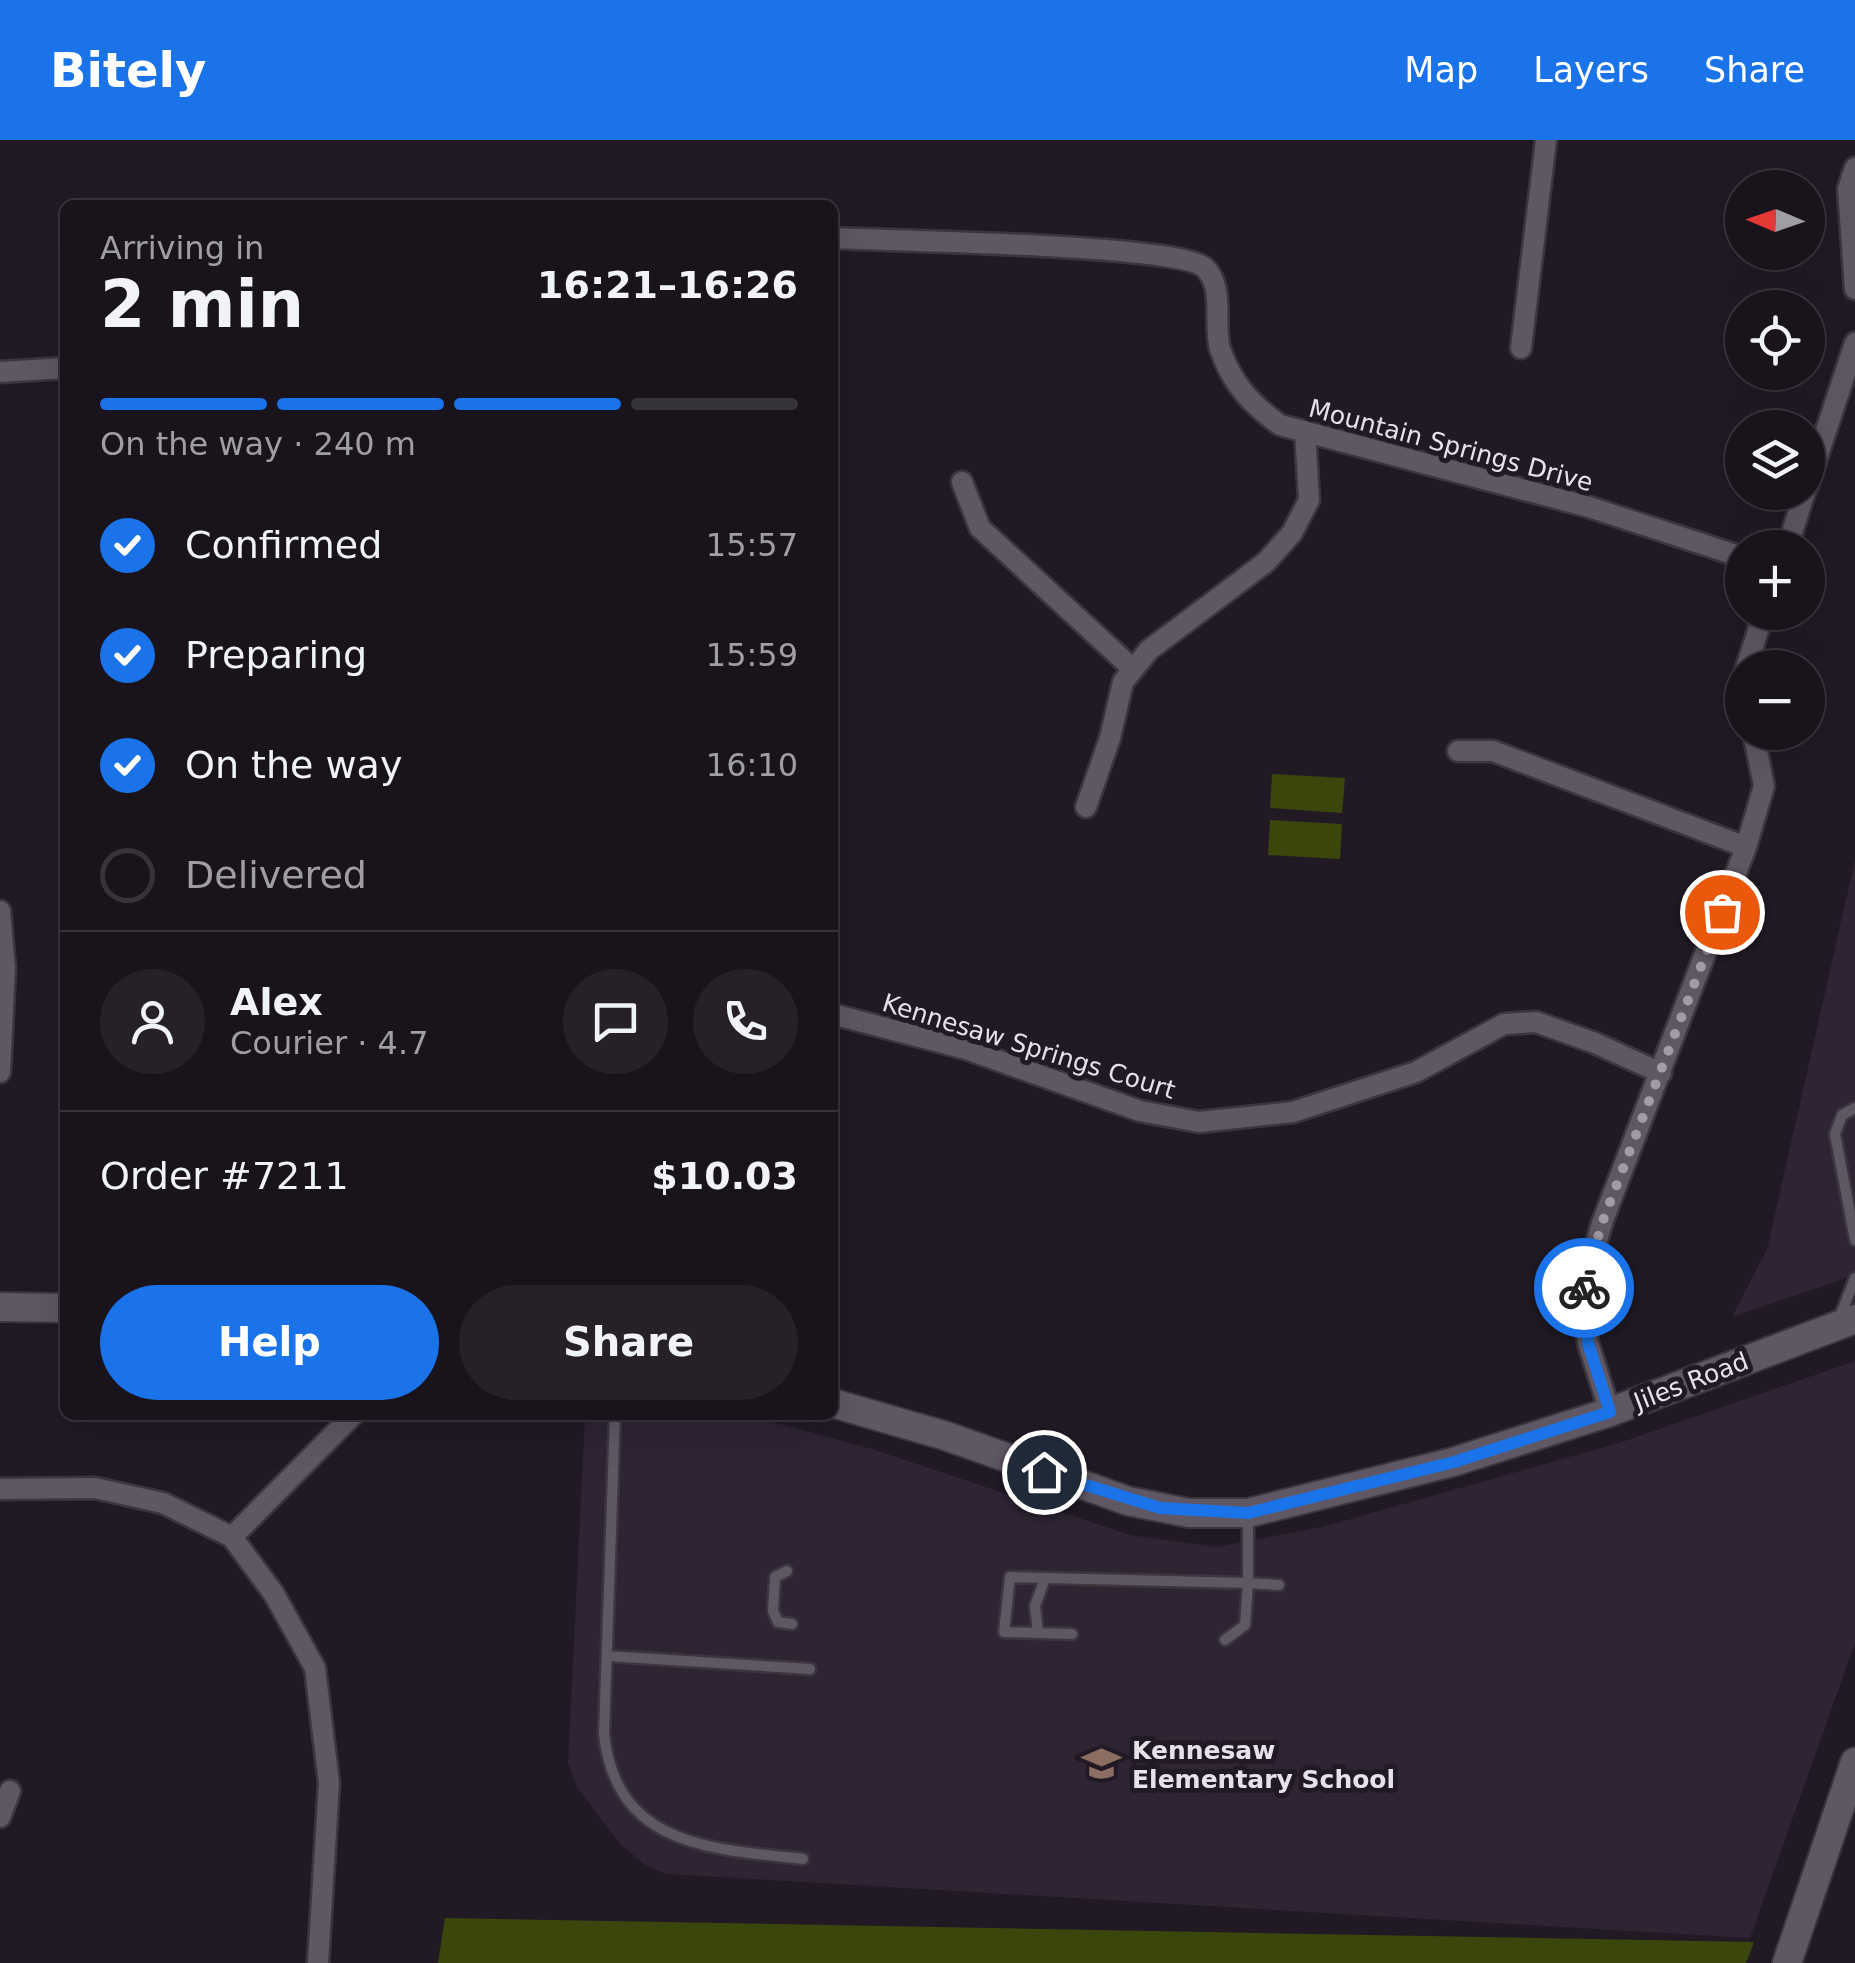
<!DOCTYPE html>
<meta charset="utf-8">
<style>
:root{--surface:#19141c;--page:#262129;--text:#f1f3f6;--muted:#9f9ea3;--line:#37333b;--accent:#1a73e8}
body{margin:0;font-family:"DejaVu Sans",sans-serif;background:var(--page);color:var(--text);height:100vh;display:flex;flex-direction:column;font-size:38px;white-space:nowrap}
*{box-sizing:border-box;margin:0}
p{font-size:32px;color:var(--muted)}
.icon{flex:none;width:55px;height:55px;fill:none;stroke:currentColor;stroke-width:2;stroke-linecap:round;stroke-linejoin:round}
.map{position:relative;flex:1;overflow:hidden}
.drawer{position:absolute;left:60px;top:60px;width:778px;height:1220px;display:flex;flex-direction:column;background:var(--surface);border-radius:15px;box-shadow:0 10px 40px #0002,0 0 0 2px var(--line)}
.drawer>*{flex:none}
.needle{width:65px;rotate:272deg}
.fabs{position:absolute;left:1725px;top:30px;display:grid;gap:20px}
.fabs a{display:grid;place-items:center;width:100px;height:100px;border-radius:50%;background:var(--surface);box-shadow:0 10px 40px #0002,0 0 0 2px var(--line);font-size:50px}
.pin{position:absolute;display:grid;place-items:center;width:85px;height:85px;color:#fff;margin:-42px;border:5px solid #fff;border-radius:50%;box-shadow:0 2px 10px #0007}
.courier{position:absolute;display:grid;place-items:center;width:100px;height:100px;margin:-50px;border:8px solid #1a73e8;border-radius:50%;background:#fff;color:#222;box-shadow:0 2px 12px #0007}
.summary em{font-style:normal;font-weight:700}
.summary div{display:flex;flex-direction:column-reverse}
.summary{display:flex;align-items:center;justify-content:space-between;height:170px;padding:0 40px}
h1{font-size:65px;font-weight:700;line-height:75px}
.bar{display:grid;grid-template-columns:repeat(4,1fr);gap:15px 10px;align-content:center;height:120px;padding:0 40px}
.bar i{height:12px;border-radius:8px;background:var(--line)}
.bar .on{background:var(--accent)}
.bar p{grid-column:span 4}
.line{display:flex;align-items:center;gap:25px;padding:0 40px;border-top:2px solid var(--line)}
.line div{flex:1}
.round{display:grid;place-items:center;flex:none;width:105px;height:105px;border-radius:52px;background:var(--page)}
ol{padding:0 40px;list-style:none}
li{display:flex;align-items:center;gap:30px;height:110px}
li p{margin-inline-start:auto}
li .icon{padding:10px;border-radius:50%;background:var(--accent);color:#fff;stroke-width:4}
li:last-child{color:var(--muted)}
li i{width:55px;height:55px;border:5px solid var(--line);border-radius:50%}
.action{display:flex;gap:20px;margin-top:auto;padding:20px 40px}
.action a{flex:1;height:115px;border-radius:60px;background:var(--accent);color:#fff;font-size:40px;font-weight:700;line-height:115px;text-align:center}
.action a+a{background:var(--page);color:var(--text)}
header{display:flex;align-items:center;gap:60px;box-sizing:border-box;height:140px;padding:0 50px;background:var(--accent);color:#fff}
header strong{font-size:48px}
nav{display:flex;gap:55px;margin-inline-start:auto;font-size:35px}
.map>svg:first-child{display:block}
.built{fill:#2e2434}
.green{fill:#3b460c}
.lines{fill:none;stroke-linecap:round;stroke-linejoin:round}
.lane-casing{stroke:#3b363e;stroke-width:15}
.street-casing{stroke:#3b363e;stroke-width:25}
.secondary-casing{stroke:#3b363e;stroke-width:32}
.lane{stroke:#5f5764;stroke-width:10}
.street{stroke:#5f5764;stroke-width:20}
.secondary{stroke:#5f5764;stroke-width:28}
.done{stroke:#a29ca5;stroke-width:10;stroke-dasharray:0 18}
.route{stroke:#1a73e8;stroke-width:12}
.labels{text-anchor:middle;stroke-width:10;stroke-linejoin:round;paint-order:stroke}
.street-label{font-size:25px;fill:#e7e2ea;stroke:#211a25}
.poi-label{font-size:25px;font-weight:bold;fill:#e7e2ea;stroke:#211a25;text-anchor:start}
</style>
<header>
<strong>Bitely</strong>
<nav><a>Map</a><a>Layers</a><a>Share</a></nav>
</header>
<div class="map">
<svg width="1855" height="1823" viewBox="0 0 1855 1823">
<rect width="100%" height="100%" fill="#211a25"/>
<!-- built -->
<path class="built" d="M1855 720V1135L1732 1177 1767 1109Z
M1855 1221V1503L1750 1798 667 1734 647 1726 621 1705 578 1649 568 1623 585 1275H747L872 1309 1130 1395 1217 1407 1326 1386 1622 1302Z"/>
<!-- green -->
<path class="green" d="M1272 634 1345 638 1342 673 1270 668Z
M1270 680 1342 684 1340 719 1268 715Z
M445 1778 1754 1802 1746 1823H438Z"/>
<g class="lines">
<defs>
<path id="lane" d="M1855 968 1842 975 1835 994 1855 1100
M1839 1179 1855 1138
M615 1275 604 1594C616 1707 712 1709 803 1719
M1248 1374V1443L1279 1445
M787 1431 775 1437 773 1471 778 1482 792 1484
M1038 1493 1035 1466 1045 1438
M1072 1494 1004 1492 1010 1437 1248 1443 1245 1485 1225 1500
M608 1516 810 1529"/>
<path id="street" d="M1855 28 1848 49 1855 149
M832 98C886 101 1180 104 1205 128 1225 147 1213 184 1220 209 1232 244 1251 264 1280 285L1589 367 1742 417
M1521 208 1546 0
M0 232 65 228
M962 342 980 388 1133 529
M1808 345 1855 203
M1787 408 1805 352
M1746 528 1764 472
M1458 611H1493L1746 707
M1086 667 1110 598 1123 542 1149 510 1266 422 1292 393 1309 360 1305 291
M0 771 5 828 0 932
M832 874 966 909 1140 971 1199 982 1293 972 1416 932 1504 884 1536 882 1595 903 1661 933
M1610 1272 1588 1203 1583 1150 1602 1083 1746 707 1764 646 1753 592
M0 1349 95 1348 163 1363 232 1397 274 1454 315 1528 329 1643 318 1823
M232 1397 353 1275
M0 1677 10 1651"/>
<path id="secondary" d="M0 1167 65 1168
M832 1263 946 1296 1128 1361 1189 1373H1248L1453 1322 1610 1272 1855 1179
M1787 1823 1855 1622"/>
</defs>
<!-- lane casing -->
<use href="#lane" class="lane-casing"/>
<!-- street casing -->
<use href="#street" class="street-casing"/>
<!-- secondary casing -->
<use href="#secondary" class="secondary-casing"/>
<!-- lane -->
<use href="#lane" class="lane"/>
<!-- street -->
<use href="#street" class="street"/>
<!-- secondary -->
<use href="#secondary" class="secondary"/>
</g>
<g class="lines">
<!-- done -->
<path class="done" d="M1584 1148 1602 1083 1722 772"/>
<!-- route -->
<path class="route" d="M1044 1332 1160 1368 1248 1373 1454 1322 1610 1272 1588 1203 1584 1148"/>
</g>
<!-- icons -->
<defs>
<symbol id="school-bare" viewBox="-9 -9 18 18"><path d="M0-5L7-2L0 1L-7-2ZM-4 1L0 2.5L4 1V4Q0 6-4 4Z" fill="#8d6e63" stroke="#211a25" stroke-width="2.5" paint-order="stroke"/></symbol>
</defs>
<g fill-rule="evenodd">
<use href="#school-bare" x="1074" y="1596" width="55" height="55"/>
</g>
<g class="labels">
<!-- street labels -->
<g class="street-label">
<text transform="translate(1451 305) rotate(15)" y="9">Mountain Springs Drive</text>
<text transform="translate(1029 906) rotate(17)" y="9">Kennesaw Springs Court</text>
<text transform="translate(1691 1241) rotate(-21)" y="9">Jiles Road</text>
</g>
<!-- poi labels -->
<g class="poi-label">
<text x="1132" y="1619">Kennesaw<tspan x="1132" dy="29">Elementary School</tspan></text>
</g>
</g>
</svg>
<div class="fabs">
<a><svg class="needle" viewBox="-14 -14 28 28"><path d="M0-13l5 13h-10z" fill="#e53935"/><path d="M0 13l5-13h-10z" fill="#9f9ea3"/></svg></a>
<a><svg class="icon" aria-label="locate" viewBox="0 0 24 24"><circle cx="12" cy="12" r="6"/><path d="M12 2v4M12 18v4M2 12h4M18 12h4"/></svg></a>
<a><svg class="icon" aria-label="layers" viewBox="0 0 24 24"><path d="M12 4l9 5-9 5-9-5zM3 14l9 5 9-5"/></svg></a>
<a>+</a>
<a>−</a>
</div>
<div class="pin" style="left:1722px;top:772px;background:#ea580c"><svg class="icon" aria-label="bag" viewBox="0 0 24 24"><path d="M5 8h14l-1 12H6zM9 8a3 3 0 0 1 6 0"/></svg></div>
<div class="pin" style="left:1044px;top:1332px;background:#1f2937"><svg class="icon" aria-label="home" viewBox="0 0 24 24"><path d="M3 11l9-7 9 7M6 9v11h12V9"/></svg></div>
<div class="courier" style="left:1584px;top:1148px"><svg class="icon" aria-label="bike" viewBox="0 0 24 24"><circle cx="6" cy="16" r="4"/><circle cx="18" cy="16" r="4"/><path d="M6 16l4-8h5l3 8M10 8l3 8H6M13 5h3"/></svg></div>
<section class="drawer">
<div class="summary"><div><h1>2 min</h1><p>Arriving in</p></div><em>16:21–16:26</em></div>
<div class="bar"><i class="on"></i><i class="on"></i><i class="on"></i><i></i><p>On the way · 240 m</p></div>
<ol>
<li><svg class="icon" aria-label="check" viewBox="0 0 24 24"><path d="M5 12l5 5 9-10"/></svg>Confirmed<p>15:57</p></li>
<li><svg class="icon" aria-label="check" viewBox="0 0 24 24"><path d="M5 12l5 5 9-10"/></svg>Preparing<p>15:59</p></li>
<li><svg class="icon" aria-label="check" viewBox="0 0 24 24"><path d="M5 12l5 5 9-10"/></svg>On the way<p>16:10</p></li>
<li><i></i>Delivered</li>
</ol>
<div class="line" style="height:180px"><a class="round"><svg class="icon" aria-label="person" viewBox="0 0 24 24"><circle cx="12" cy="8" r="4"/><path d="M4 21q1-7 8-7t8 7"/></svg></a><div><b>Alex</b><p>Courier · 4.7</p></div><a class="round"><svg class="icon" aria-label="chat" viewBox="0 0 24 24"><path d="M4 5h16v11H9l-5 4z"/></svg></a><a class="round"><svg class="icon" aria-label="phone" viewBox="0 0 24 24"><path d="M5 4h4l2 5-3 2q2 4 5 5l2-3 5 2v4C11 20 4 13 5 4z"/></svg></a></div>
<div class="line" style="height:130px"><div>Order #7211</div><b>$10.03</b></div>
<div class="action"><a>Help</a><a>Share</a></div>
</section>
</div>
